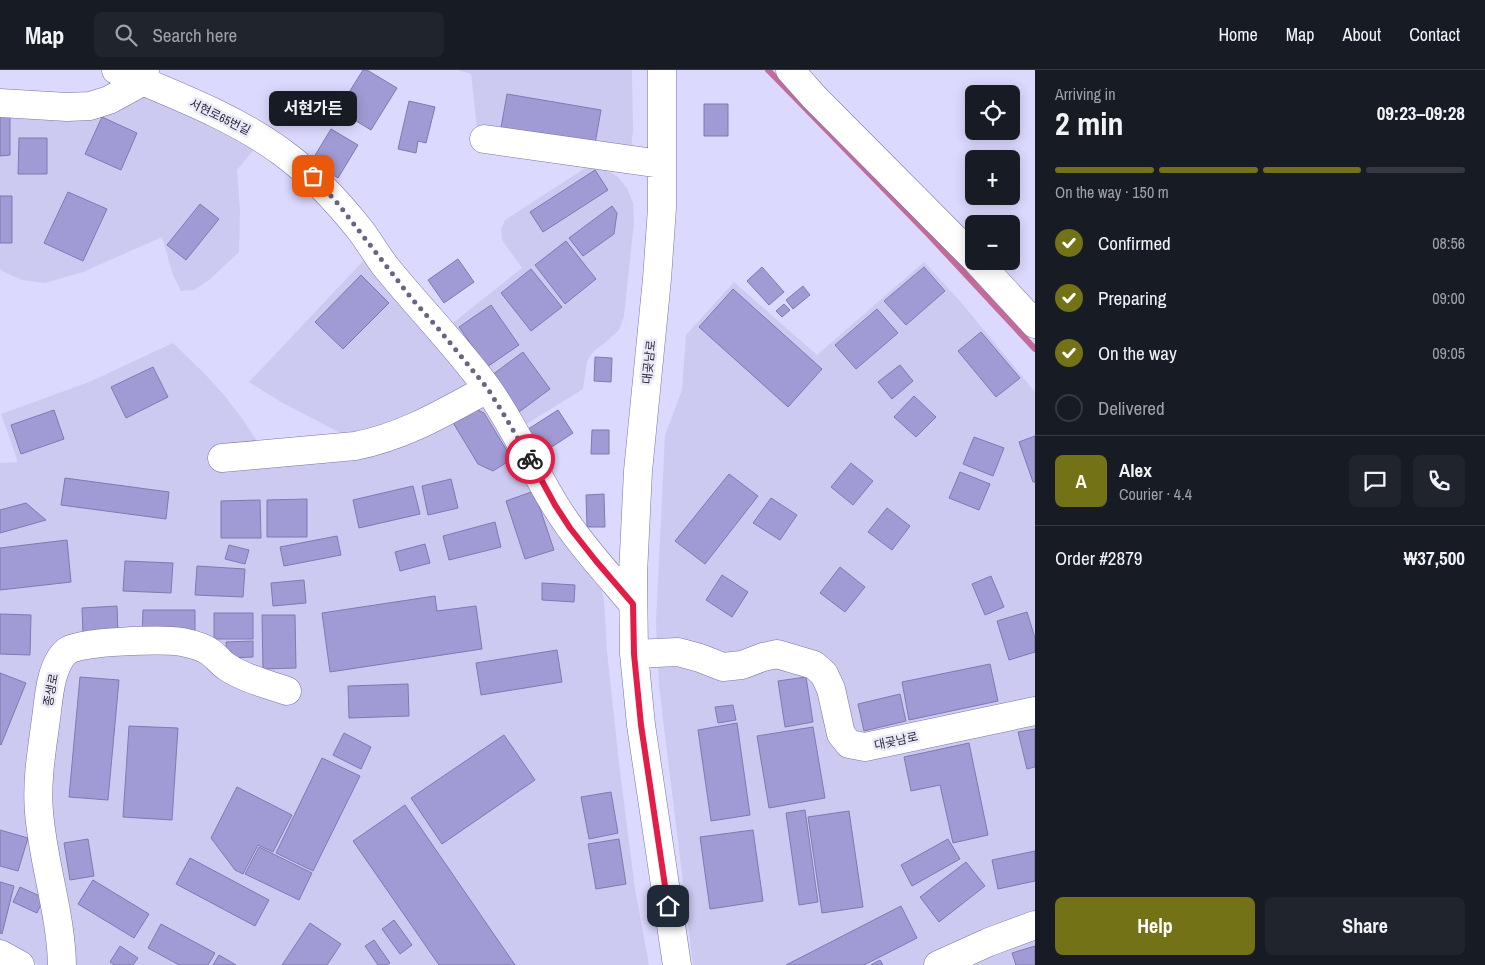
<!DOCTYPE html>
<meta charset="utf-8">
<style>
:root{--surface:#171b24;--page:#20242c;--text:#f1f3f6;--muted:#9ea1a6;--line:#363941;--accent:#737216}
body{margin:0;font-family:"Archivo Narrow","Noto Sans KR",sans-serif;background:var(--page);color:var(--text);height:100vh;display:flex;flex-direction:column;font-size:19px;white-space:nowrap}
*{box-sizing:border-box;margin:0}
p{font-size:16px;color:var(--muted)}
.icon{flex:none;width:28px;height:28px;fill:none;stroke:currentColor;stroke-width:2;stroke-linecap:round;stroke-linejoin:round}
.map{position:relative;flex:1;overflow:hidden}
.drawer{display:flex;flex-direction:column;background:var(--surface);width:450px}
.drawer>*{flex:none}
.controls{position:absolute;left:965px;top:15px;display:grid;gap:10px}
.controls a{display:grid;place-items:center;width:55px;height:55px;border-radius:8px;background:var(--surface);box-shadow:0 2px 12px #0003;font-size:25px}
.pin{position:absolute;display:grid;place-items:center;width:42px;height:42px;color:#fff;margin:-21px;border-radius:10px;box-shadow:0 2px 8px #0006}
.courier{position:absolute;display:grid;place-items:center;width:50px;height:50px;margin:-25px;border:4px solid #e11d48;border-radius:50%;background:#fff;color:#222;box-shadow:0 1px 6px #0007}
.bubble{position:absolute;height:35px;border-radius:8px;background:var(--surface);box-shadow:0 2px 12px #0003;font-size:16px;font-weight:700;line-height:35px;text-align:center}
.overview em{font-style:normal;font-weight:700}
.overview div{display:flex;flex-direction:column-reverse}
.overview{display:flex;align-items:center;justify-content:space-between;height:85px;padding:0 20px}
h1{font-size:32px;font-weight:700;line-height:38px}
.bar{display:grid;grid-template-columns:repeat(4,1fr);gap:8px 5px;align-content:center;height:60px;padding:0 20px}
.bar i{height:6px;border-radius:4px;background:var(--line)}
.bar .active{background:var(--accent)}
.bar p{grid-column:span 4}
.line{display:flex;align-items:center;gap:12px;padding:0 20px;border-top:1px solid var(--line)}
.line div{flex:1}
.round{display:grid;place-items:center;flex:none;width:52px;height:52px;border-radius:8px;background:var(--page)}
ol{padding:0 20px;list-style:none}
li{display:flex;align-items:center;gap:15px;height:55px}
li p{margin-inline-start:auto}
li .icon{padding:5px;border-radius:50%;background:var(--accent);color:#fff;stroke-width:4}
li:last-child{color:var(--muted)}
li i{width:28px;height:28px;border:2px solid var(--line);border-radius:50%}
.cta{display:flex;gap:10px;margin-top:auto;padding:10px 20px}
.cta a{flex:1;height:58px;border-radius:8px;background:var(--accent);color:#fff;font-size:20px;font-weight:700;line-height:58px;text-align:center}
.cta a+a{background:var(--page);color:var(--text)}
header{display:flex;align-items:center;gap:30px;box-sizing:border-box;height:70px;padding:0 25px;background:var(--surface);border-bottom:1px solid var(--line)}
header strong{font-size:24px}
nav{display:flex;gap:28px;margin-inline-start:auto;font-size:18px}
.search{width:350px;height:45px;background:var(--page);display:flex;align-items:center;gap:12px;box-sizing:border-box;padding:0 18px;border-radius:8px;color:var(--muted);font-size:19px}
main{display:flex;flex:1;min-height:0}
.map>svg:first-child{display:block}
.built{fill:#cdcaf2}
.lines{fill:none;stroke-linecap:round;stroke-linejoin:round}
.stream{stroke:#c36b99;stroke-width:6}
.building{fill:#a19bd5;stroke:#7f79b0}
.minor-casing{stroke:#7973aa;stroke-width:29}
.minor{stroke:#fff;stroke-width:28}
.done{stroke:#686581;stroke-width:5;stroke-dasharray:0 9}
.route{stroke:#e11d48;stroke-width:6}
.labels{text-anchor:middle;stroke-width:5;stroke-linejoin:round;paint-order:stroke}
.street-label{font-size:12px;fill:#29263d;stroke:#eae9f6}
</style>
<header>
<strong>Map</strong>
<div class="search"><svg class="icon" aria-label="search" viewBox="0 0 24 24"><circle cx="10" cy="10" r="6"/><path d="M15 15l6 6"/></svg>Search here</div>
<nav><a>Home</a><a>Map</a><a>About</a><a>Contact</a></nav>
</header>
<main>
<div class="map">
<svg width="1035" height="895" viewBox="0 0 1035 895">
<rect width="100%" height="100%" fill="#dcd9fe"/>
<!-- built -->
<path class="built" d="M458 0H632L633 60 631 79 477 58 471 4Z
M145 19 255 78 237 100 240 140 239 182 209 210 194 220 181 221 173 205 162 167 83 202 45 213 22 210 4 202 0 199V37Z
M587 97H601L617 106 627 118 633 133 634 152 624 246 619 260 606 272 593 282 587 291 583 319 520 358 449 256 522 198 502 170 501 159 505 150Z
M366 188 455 291 601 518 604 531 607 581 619 693 635 819 649 895H39L0 873V393L18 392 1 344 89 312 173 273 204 303 224 325 241 347 261 377 348 367 281 332 249 312Z
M924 192 960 231 1035 322V895H693L659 616 656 552 665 365 682 320 686 265 734 212 817 285Z"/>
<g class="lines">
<!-- stream -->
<path class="stream" d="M768 0 929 165 1035 279"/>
</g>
<!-- building -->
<path class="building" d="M363 0H367L397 18 371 60 338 40Z
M507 24 601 40 595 74 501 58Z
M409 31 435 37 426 73 418 71 416 83 398 79Z
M704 34H728V66H704Z
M0 46H10V85L0 86Z
M102 47 137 63 121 100 85 84Z
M331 59 358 75 338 108 311 92Z
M19 68H47V104H18Z
M595 100 608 120 543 162 530 142Z
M68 122 107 139 83 191 44 173Z
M0 126H12V173H0Z
M200 134 219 149 186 190 167 175Z
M612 136 617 143 614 164 583 186 569 168Z
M566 171 596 209 565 234 535 195Z
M458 189 474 212 444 233 428 210Z
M762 197 784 222 769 235 747 211Z
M924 197 945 221 906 255 884 231Z
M531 199 562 237 531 261 501 223Z
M361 205 389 233 343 279 315 252Z
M803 216 810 225 793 239 786 230Z
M733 219 822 299 788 337 699 257Z
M784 234 790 240 782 247 776 241Z
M491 235 519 275 487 297 459 257Z
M877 239 898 263 856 299 835 275Z
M981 262 1020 308 996 327 958 281Z
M523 282 550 319 519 342 492 305Z
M595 287 612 288 611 312 594 311Z
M900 295 913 311 892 329 878 312Z
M153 297 168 327 126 348 111 317Z
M914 326 936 347 916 367 894 347Z
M474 338 484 343 512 389 493 401 478 394 452 351Z
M54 340 64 369 21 384 11 355Z
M558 340 573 363 538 386 522 363Z
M592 360H609V384H591Z
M1035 366V412H1033L1019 372Z
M974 367 1004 378 993 406 963 394Z
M851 393 873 411 853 435 831 417Z
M960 402 990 414 979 440 949 428Z
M729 404 758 426 705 494 675 471Z
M65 408 169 422 166 449 61 435Z
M451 409 458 438 428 445 422 416Z
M413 416 420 444 359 458 353 430Z
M534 421 554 480 525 489 506 431Z
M604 424 605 457H587L586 425Z
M771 428 797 445 780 470 753 453Z
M307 429V467H267V430Z
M260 430 261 468H221V431Z
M26 433 46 450 0 463V440Z
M887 438 910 456 892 480 868 462Z
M495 452 501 477 449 490 443 466Z
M337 466 341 485 284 496 280 477Z
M67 470 71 512 0 520V478Z
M425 474 430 493 400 501 395 482Z
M229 475 249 480 245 494 225 489Z
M125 491 173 493 171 523 123 521Z
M197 496 245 499 243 527 195 525Z
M840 497 865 517 845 542 820 523Z
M722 505 748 522 732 547 706 530Z
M991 506 1004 537 985 545 972 514Z
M304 510 306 533 273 536 271 513Z
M542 513 575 515 574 532 542 530Z
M435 526 437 541 476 536 482 579 330 602 322 543Z
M117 536 118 564 83 565 82 538Z
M143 540H195V565L142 564Z
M1027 542 1035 568V582L1009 590 997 551Z
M214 543H253V569H214Z
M0 544 31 545 30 585 0 584Z
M262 545H295L296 598 263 599Z
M253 571V587L227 588 226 572Z
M557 580 562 612 481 625 476 593Z
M990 594 998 631 909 650 902 612Z
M0 603 26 613 1 675 0 674Z
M80 607 119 610 108 730 69 727Z
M806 607 813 652 785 657 778 611Z
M408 614 409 646 349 648 348 616Z
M900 624 906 651 864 661 858 634Z
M733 635 736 650 718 653 715 637Z
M737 653 750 745 711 751 698 660Z
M129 656 178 658 172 750 123 747Z
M813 657 825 728 769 738 757 666Z
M1035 659V697L1027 699 1018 662Z
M344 663 371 677 361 699 333 685Z
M504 665 535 710 442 774 411 728Z
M969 673 988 765 953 773 940 715 911 721 904 687Z
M322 688 360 706 313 801 276 783Z
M237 717 292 745 273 782 258 775 243 804 235 800 211 768Z
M611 722 618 763 589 769 581 727Z
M405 735 515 895H439L353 771Z
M805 740 818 832 799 835 786 743Z
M849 741 863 837 822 843 808 747Z
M0 760 28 768 18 801 0 796Z
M753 760 763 831 710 839 700 767Z
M88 769 94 806 70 810 64 773Z
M619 769 626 814 596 819 588 774Z
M948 769 960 789 912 816 901 795Z
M259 777 312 803 299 830 245 804Z
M1035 781V811L998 819 992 790Z
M190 788 269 830 255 856 176 814Z
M966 792 985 816 939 852 920 827Z
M93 810 149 844 134 868 78 834Z
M0 812 14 816 2 864 0 863Z
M20 817 44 828 37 843 13 832Z
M901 836 917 868 864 895H786Z
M394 850 412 875 400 884 382 859Z
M310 853 341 874 327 895H282Z
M161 854 215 883 208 895H179L148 878Z
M374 870 390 893 386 895H378L365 876Z
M120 876 138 888 133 895H114L110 892Z
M1035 876V895H1016L1012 883Z
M219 885 236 895H213Z
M880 890 883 895H871Z"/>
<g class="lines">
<defs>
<path id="minor" d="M116 0C172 24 233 46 283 83 313 105 338 132 361 161 369 172 377 185 385 196 419 238 457 276 488 319 514 356 532 397 555 435 577 471 606 502 633 534
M662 0V138L657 209 638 401 633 504 634 584 641 655 677 895
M790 0 814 27 974 188
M0 33 67 37 90 36 109 30 142 12 145 0
M484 69 661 94
M977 191 1035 254
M222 388 355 376C403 367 445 342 487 319
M634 584 678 582 700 588 723 597 742 595 763 587 777 584 814 595 824 604 831 619 841 664 849 674 865 677 1035 641
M0 884 20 895
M62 895C61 844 43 793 39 742 36 708 43 674 47 641 49 623 52 593 67 581 79 571 164 569 182 572 192 574 203 577 210 582 217 587 221 593 227 597 245 609 267 614 287 621
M938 895 989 872 1035 855"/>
</defs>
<!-- minor casing -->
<use href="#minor" class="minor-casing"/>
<!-- minor -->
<use href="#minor" class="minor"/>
</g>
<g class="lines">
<!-- done -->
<path class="done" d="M313 106 339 135 412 229 437 257 488 319 506 348 530 389"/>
<!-- route -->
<path class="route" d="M530 389 555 435 570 458 596 491 633 534 634 584 641 655 668 836"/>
</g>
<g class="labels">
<!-- street labels -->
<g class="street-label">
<text transform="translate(220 47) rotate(26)" y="4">서현로65번길</text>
<text transform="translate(649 292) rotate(-84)" y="4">대곶남로</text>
<text transform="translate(51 620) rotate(-79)" y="4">종생로</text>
<text transform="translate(896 671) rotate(-12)" y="4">대곶남로</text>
</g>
</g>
</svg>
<div class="controls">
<a><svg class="icon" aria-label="locate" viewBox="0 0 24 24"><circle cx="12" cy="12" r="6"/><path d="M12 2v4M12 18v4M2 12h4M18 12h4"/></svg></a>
<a>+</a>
<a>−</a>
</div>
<div class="pin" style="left:313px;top:106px;background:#ea580c"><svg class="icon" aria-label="bag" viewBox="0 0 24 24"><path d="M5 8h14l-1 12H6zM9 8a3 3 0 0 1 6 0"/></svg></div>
<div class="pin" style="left:668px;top:836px;background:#1f2937"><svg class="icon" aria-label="home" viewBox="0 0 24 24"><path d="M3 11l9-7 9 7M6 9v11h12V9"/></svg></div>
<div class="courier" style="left:530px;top:389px"><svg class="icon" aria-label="bike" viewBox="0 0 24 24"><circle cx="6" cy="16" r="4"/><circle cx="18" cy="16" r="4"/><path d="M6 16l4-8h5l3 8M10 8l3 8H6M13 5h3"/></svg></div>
<div class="bubble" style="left:269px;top:21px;width:88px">서현가든</div>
</div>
<section class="drawer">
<div class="overview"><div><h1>2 min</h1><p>Arriving in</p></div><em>09:23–09:28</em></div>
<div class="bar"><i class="active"></i><i class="active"></i><i class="active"></i><i></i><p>On the way · 150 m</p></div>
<ol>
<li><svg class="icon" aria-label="check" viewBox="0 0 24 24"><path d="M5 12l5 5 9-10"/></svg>Confirmed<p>08:56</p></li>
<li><svg class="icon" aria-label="check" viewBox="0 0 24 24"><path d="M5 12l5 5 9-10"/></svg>Preparing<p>09:00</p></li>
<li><svg class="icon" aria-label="check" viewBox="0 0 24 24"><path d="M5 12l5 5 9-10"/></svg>On the way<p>09:05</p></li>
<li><i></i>Delivered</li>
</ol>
<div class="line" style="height:90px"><b class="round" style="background:var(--accent);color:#fff">A</b><div><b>Alex</b><p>Courier · 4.4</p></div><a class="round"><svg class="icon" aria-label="chat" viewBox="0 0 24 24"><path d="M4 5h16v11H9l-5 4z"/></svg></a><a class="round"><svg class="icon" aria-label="phone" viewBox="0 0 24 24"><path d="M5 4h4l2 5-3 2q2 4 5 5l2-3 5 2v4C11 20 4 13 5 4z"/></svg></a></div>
<div class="line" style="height:65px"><div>Order #2879</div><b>₩37,500</b></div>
<div class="cta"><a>Help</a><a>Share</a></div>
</section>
</main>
